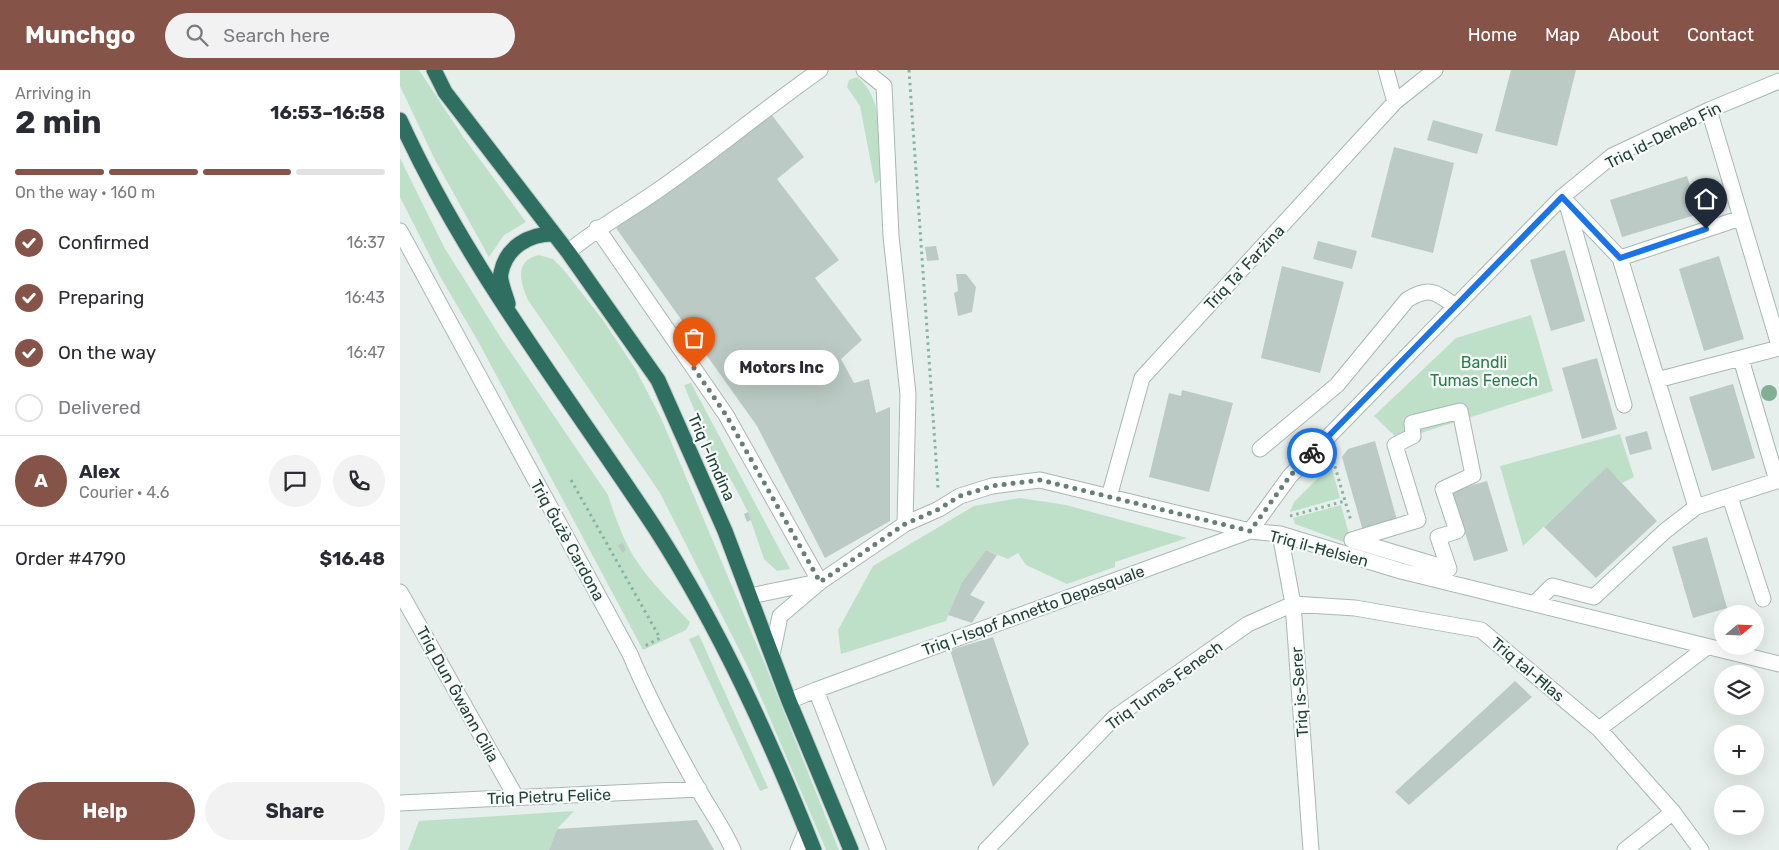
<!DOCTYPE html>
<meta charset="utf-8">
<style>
:root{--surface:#fff;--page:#f2f2f3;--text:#2b2b33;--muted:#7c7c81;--line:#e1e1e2;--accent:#855347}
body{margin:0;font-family:Rubik,sans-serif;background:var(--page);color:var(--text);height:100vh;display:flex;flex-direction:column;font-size:19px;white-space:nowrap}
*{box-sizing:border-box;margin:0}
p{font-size:16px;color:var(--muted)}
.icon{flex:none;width:28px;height:28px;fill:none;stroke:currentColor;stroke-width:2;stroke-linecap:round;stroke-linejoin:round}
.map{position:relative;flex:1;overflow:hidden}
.sheet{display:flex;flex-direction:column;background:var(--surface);width:400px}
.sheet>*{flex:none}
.needle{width:32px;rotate:71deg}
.buttons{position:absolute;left:1314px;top:535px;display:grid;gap:10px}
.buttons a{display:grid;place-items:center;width:50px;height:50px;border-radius:50%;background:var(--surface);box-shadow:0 5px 20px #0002;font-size:25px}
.pin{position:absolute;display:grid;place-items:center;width:42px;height:42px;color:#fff;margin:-51px -21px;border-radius:50% 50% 50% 0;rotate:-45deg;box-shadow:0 0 5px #0007}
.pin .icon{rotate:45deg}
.courier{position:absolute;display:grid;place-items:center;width:50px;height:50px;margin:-25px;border:4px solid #1a73e8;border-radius:50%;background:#fff;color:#222;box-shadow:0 1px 6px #0007}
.bubble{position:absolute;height:35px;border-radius:18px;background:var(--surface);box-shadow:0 5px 20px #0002;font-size:16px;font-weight:700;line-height:35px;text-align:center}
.headline em{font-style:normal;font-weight:700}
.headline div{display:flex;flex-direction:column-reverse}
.headline{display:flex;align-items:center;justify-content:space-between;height:85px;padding:0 15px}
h1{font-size:32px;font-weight:700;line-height:38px}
.bar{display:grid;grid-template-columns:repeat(4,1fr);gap:8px 5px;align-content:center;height:60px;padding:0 15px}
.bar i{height:6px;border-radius:4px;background:var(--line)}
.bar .active{background:var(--accent)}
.bar p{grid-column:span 4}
.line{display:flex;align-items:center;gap:12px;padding:0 15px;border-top:1px solid var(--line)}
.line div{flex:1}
.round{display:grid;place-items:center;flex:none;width:52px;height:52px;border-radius:26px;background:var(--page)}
ol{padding:0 15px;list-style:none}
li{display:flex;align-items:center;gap:15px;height:55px}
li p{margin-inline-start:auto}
li .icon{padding:5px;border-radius:50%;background:var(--accent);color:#fff;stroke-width:4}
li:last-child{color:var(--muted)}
li i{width:28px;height:28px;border:2px solid var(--line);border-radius:50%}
.cta{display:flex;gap:10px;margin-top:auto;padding:10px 15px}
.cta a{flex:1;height:58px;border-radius:30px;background:var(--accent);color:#fff;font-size:20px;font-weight:700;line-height:58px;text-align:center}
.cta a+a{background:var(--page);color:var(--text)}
header{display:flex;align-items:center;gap:30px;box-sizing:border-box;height:70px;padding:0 25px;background:var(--accent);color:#fff}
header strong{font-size:24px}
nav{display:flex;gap:28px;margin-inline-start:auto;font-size:18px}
.search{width:350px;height:45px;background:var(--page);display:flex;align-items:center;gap:12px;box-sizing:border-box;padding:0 18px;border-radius:28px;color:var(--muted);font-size:19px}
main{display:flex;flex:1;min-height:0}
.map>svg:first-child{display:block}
.green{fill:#bfe0c8}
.building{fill:#bbcac4}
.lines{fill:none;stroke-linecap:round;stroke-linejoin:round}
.minor-casing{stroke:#a8b8b2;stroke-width:17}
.highway-casing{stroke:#c2cac8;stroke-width:17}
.path{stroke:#86b3a5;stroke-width:3;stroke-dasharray:2.5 4;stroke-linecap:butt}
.minor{stroke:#fff;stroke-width:15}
.highway{stroke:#2f6f62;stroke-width:15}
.tree{fill:#80af93}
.done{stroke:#687f78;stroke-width:5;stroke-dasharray:0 9}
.route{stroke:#1a73e8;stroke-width:6}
.labels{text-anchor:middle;stroke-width:4.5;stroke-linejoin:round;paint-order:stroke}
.street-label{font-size:16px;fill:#24423a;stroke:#f7fbf9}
.park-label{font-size:16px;fill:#2d7a4b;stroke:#f7fbf9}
</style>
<header>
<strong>Munchgo</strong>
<div class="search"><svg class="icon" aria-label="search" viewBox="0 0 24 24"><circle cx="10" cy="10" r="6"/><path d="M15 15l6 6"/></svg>Search here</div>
<nav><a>Home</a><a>Map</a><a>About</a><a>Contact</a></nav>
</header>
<main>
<section class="sheet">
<div class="headline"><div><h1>2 min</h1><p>Arriving in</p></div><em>16:53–16:58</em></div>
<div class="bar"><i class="active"></i><i class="active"></i><i class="active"></i><i></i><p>On the way · 160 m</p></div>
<ol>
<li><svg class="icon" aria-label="check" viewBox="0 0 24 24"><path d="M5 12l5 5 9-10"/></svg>Confirmed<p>16:37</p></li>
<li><svg class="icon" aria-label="check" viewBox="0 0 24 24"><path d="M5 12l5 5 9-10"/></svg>Preparing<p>16:43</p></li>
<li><svg class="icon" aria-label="check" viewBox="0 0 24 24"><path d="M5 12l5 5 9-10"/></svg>On the way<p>16:47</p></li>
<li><i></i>Delivered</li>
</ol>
<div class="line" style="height:90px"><b class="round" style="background:var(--accent);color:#fff">A</b><div><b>Alex</b><p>Courier · 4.6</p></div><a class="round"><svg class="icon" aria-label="chat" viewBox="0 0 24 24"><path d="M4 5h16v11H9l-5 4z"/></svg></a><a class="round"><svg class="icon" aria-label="phone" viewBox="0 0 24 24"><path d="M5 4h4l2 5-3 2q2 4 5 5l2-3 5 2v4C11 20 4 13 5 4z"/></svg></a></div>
<div class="line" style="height:65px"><div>Order #4790</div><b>$16.48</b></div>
<div class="cta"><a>Help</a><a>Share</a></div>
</section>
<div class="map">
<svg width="1379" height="780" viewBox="0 0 1379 780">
<rect width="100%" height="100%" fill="#e6efeb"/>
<!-- green -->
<path class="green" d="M0 0H19L64 68 126 152 104 165 89 187 35 90 0 16Z
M457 7C485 28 479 75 482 108L475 114 460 36 447 17 449 10Z
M0 88 44 177 101 268 208 425C215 446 222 467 234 487 249 511 271 532 290 552L286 560 243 580 79 273 41 208 0 127Z
M139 185 153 189 163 199 203 250 236 300 261 348 364 592 439 780H426L348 597 260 423 128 230C120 213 114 190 139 185Z
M1131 245 1153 321 999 370 974 346 1056 268Z
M291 313 390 499 377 501 364 489 348 442 333 413 316 393 284 315Z
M1220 364 1234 407 1222 413 1207 398 1123 476 1100 396Z
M931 395 940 428 890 442 894 432Z
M620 428 666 435 787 468 715 492V497L667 514 626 495 618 483 608 489 586 480 559 518 546 551 441 584 438 560 473 496 574 436Z
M941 435 952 475 895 454 893 448Z
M299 565 368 718 360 721 289 569Z
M174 741 157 759 149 780H8L19 751Z"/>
<!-- building -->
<path class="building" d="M1111 0H1176L1157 76 1095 61Z
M371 44 404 87 377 109 439 190 415 208 462 270 441 289 454 313 469 309 476 343 490 337V451L425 488 357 356 216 158Z
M1033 50 1083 64 1077 84 1027 70Z
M994 77 1054 93 1033 183 971 167Z
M1287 106 1299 144 1222 167 1210 130Z
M918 171 957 181 952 199 913 189Z
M536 176 539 190 527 191 525 177Z
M1165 180 1185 251 1151 261 1130 190Z
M1319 186 1344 269 1304 281 1279 199Z
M882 196 944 212 920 303 861 288Z
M556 204H566L576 217 572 242 558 246 554 223 558 221Z
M1197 288 1217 359 1182 369 1162 298Z
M1333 314 1355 388 1312 401 1289 327Z
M782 320 833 333 809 422 749 407 769 323 781 326Z
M1247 361 1252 379 1230 385 1225 367Z
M975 371 997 450 963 461 942 387 948 379Z
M1207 397 1257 451 1196 508 1144 457Z
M1087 411 1108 481 1074 491 1052 421Z
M348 442 351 450 347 452 344 444Z
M1307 467 1327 538 1293 548 1272 477Z
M223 473 226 480 222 483 218 475Z
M586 480 597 485 570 525 585 532 572 553 548 545 561 514Z
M593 567 629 674 593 717 550 580Z
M1115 611 1132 627 1009 735 995 722Z
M297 750 314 780H149L157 759Z"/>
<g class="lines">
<defs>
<path id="minor" d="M464 0 484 16 491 166 508 324 505 454
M986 0 995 32
M1309 40 1379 275
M1167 134 1224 335
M197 158 326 345 420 512
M0 161 230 584C249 630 273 674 297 717 309 739 323 757 333 780
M168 182C196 159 225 143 254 123 311 84 364 39 420 0
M1220 188 1341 148
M1341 289 1377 411
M1257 310 1379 278
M1060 341 1073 405 1043 419 1057 461 1038 467 1049 499 952 470 1018 450 995 375 1013 366 1012 353Z
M860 379 937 315 1007 230C1029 216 1036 222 1055 236
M709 427 742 308 995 32 1035 0
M1330 427 1363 529
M1296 437 1379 410
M850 461 890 406 1162 127 1212 86 1309 40 1379 11
M880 464 893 534 911 780
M0 522 116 727
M350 526 418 512
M1135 533 1152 516 1194 527 1265 461 1296 437 1220 188 1162 127
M372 585 380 546 420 512 505 454 539 439 560 426 592 416 640 410 850 461 880 464 1001 501 1379 594
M416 620 850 461
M389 631 416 620 478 780
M1199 659 1307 577
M0 733 299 719
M398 780 406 761
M586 780 714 648 848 554 893 534 955 538 1081 560 1199 659 1273 742 1301 780
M1225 780 1273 742"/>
<path id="highway" d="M34 0 45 22 168 182 258 310 325 461 389 631 451 780
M0 50C67 197 167 324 255 458 320 559 370 669 414 780
M108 234C106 225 99 211 101 203 106 177 129 164 153 164"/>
</defs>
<!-- minor casing -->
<use href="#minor" class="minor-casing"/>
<!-- highway casing -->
<use href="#highway" class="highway-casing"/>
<!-- path -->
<path class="path" d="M509 0 538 418
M933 390 951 451
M171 410 260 568 245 576
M890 446 945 431"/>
<!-- minor -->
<use href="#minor" class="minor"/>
<!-- highway -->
<use href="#highway" class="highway"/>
</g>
<!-- trees -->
<circle class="tree" cx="1369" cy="323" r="8"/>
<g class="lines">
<!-- done -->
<path class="done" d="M294 298 326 345 420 512 505 454 539 439 560 426 592 416 640 410 850 461 890 406 912 383"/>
<!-- route -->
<path class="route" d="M912 383 1162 127 1220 188 1306 159"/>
</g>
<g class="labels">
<!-- street labels -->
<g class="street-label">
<text transform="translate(1263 65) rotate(-27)" y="6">Triq id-Deheb Fin</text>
<text transform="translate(844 197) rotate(-47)" y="6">Triq Ta' Farżina</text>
<text transform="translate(312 387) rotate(66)" y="6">Triq l-Imdina</text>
<text transform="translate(168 470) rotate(61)" y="6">Triq Ġużè Cardona</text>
<text transform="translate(919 478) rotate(15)" y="6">Triq il-Ħelsien</text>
<text transform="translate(633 540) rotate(-20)" y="6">Triq l-Isqof Annetto Depasquale</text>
<text transform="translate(1128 599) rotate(40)" y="6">Triq tal-Ħlas</text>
<text transform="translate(764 615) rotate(-36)" y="6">Triq Tumas Fenech</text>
<text transform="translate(899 622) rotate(-94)" y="6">Triq is-Serer</text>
<text transform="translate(58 624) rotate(61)" y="6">Triq Dun Ġwann Cilia</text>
<text transform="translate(149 726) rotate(-2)" y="6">Triq Pietru Feliċe</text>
</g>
<!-- park labels -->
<g class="park-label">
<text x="1084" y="298">Bandli<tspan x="1084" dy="18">Tumas Fenech</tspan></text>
</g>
</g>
</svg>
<div class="buttons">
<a><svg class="needle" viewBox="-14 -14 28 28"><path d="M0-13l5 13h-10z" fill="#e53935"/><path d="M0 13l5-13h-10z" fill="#7c7c81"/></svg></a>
<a><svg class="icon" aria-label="layers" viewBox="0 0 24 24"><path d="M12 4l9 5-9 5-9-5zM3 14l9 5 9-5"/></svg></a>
<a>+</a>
<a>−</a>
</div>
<div class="pin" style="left:294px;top:298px;background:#ea580c"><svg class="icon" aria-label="bag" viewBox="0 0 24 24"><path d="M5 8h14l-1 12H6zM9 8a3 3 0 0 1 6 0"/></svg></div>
<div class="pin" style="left:1306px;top:159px;background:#1f2937"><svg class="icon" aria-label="home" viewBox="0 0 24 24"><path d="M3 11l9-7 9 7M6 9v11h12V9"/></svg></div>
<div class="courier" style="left:912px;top:383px"><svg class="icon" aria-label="bike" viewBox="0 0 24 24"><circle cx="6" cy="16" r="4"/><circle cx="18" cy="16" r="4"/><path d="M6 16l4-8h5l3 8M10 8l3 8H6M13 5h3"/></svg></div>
<div class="bubble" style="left:324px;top:280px;width:115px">Motors Inc</div>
</div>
</main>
